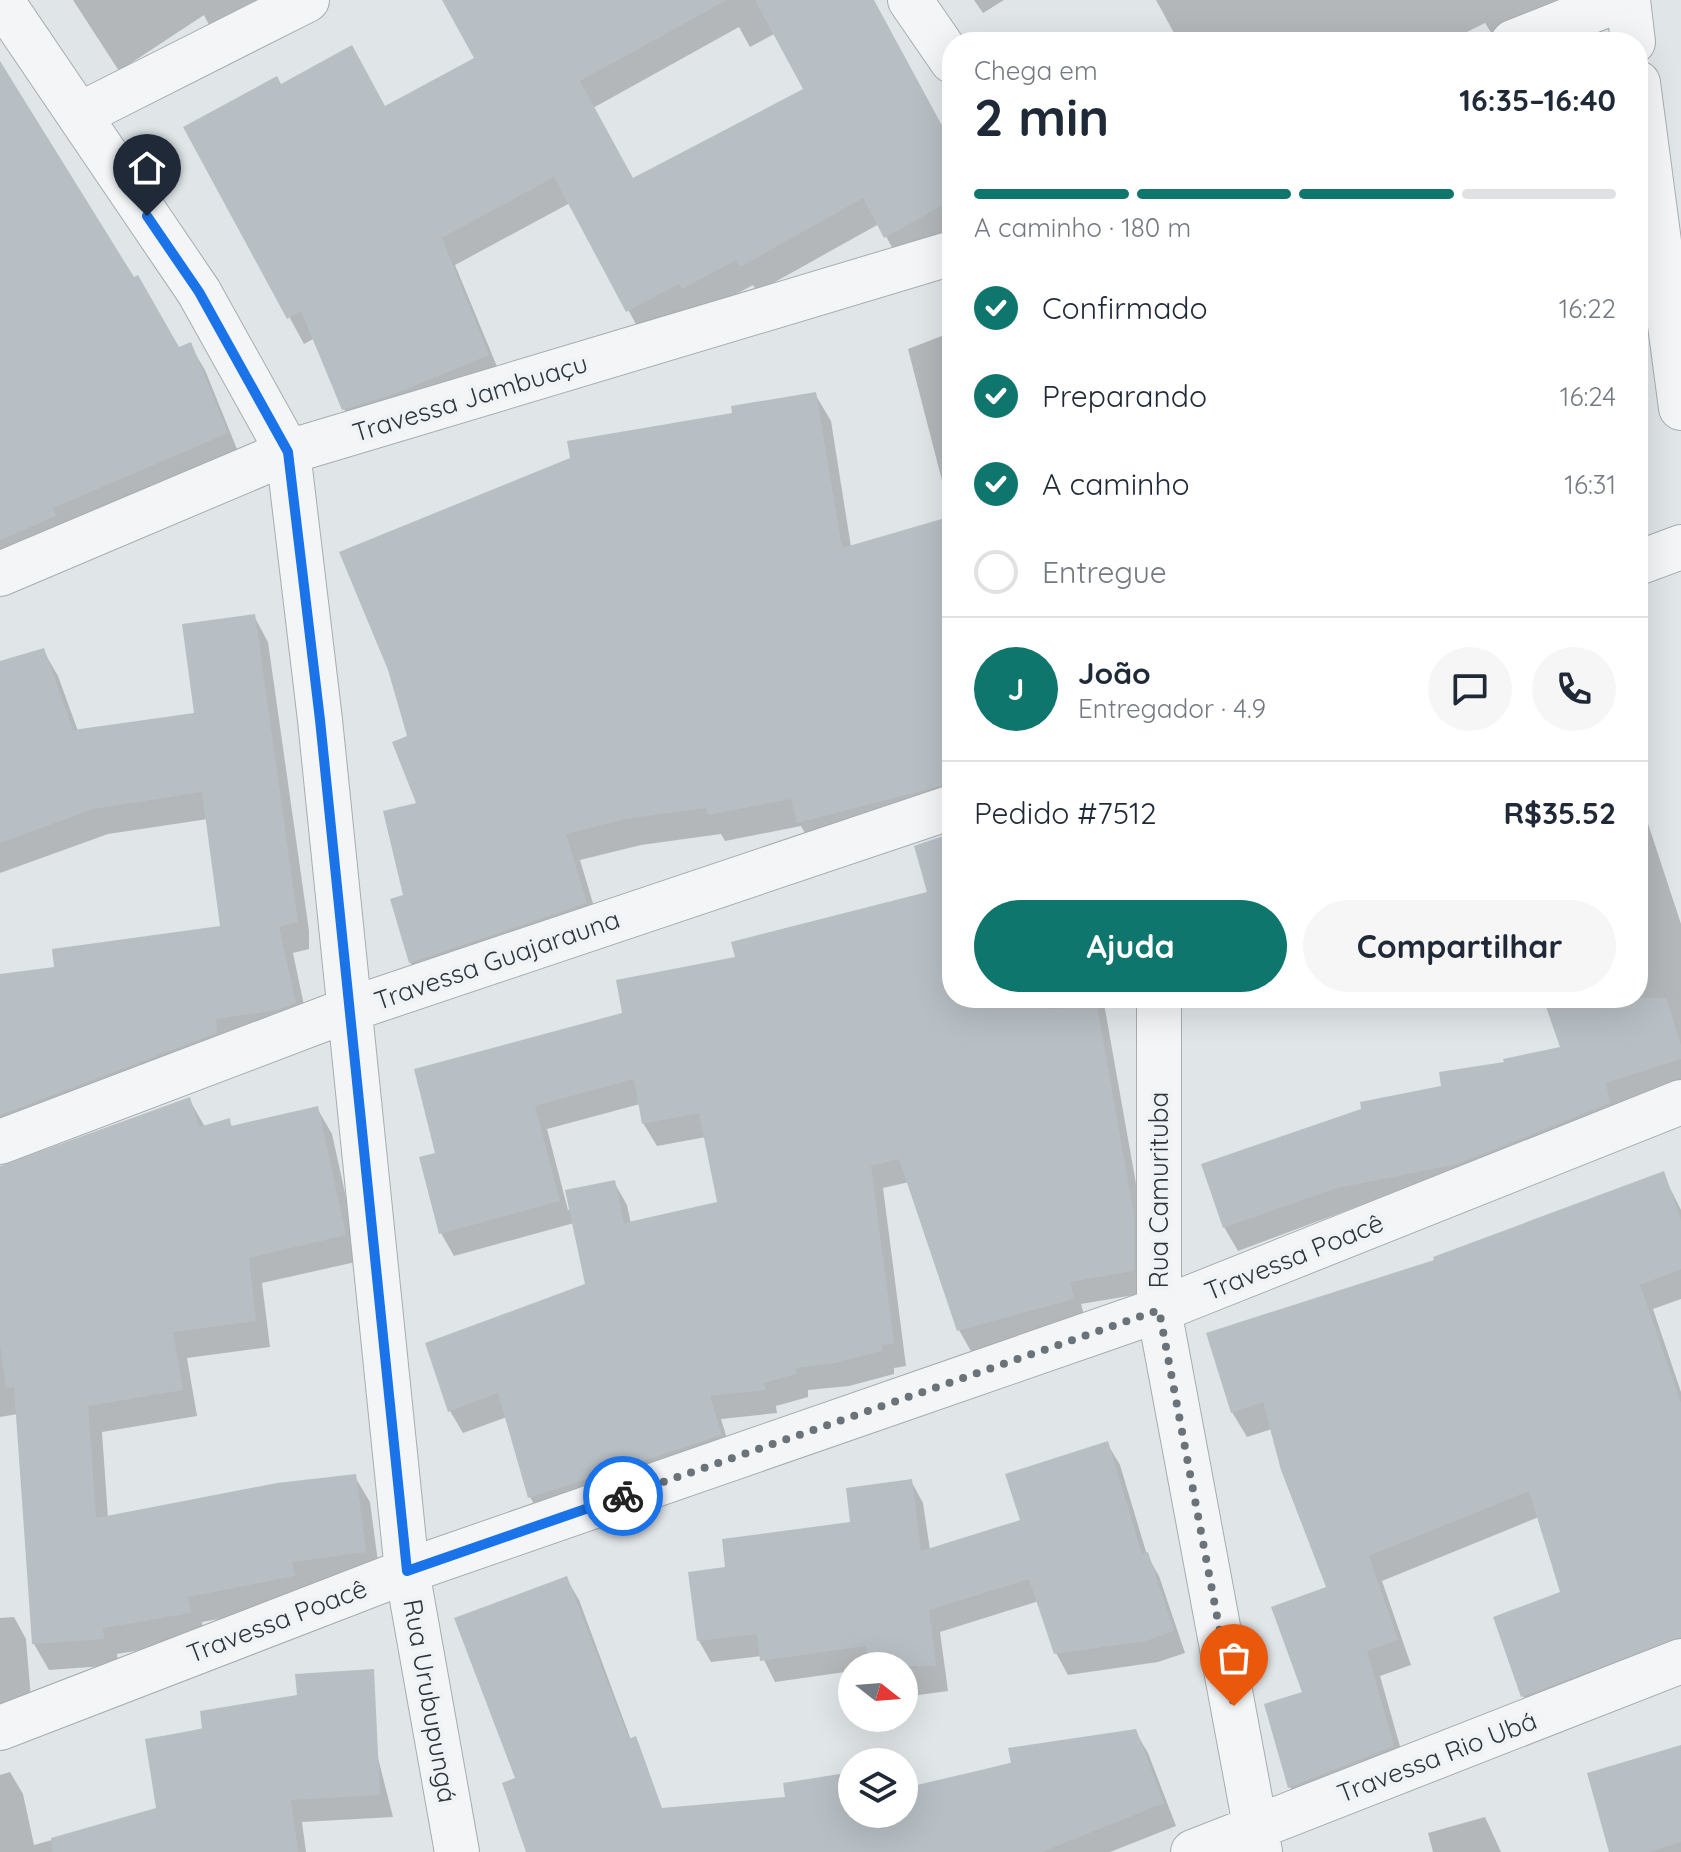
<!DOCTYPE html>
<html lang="pt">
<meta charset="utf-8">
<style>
:root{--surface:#fff;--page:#f6f6f7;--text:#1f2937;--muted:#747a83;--line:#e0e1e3;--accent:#0f766e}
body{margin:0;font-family:Quicksand,sans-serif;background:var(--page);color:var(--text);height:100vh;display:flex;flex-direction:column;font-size:30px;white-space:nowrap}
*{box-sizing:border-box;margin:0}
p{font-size:26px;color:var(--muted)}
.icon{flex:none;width:44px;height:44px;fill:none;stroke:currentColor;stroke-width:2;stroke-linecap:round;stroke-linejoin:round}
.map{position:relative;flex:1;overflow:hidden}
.drawer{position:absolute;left:942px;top:32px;width:706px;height:976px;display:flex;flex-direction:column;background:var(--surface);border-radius:32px;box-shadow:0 8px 32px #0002}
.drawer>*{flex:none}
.needle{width:52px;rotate:107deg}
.tools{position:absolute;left:838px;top:1652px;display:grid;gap:16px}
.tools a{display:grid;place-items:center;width:80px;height:80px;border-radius:50%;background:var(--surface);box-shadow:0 8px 32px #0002;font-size:40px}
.pin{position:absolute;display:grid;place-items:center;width:68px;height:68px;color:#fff;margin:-82px -34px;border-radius:50% 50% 50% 0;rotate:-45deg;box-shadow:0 0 8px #0007}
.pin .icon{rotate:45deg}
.courier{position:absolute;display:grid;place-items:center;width:80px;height:80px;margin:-40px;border:6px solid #1a73e8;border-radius:50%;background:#fff;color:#222;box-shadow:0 2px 10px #0007}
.overview em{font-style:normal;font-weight:700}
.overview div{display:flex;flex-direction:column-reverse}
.overview{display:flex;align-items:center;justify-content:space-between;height:136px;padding:0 32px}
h1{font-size:52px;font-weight:700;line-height:60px}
.bar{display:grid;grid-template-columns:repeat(4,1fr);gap:12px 8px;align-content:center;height:96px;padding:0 32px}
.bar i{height:10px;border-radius:6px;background:var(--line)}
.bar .active{background:var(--accent)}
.bar p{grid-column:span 4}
.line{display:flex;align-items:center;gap:20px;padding:0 32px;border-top:2px solid var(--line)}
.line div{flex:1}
.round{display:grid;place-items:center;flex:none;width:84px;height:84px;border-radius:42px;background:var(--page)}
ol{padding:0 32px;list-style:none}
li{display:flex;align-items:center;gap:24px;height:88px}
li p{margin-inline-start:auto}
li .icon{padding:8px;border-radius:50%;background:var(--accent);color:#fff;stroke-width:4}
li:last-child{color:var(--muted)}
li i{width:44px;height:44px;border:4px solid var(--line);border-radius:50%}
.cta{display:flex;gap:16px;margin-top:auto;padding:16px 32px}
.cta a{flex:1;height:92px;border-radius:48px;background:var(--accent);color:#fff;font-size:32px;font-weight:700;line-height:92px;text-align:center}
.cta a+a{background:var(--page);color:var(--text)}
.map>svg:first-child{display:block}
.shadow{fill:#0003;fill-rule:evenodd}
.building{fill:#b8bfc4}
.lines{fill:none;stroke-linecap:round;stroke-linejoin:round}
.minor-casing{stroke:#a6adb1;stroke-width:46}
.minor{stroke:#f3f5f6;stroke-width:44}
.done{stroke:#6a7379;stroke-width:8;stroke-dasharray:0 14.4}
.route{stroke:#1a73e8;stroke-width:10}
.labels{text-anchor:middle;stroke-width:8;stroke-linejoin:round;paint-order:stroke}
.street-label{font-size:26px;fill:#2b353d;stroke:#f0f3f5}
</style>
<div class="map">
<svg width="1681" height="1852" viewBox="0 0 1681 1852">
<rect width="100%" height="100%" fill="#e0e5e8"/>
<!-- shadow -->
<path class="shadow" d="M73 0H271L211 29 204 15 119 71Z
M444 0H822L952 146V235L901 263 879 224 757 292 753 285 699 314 643 337 570 203 455 265 503 381 359 435 344 409 315 338 304 344 186 127 280 86 385 108 476 59ZM739 27 750 47 776 33 806 89 633 180 593 108Z
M974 0H1004L983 13Z
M1156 0H1564L1497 42 1485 23 1447 42H1179Z
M0 67 179 349 190 345 205 370 241 459 0 572Z
M952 332V814L814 848 801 826 725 841 721 834 641 845 580 860 601 930 426 989 410 962 406 896 419 804 410 737 734 415 815 394 831 421 851 547 952 519 908 349Z
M254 616 268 642 309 931V949L293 953 309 1029 0 1149V976L57 968 222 928 208 819 108 834 0 873V663L43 650 58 676 78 731 197 715Z
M1638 793 1681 924V1086L1238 1251 1224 1227 1364 1110 1563 1048 1545 998H1638Z
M952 835V998H1103L1146 1240V1293L1081 1304 1086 1322 972 1353 959 1330 909 1182 883 1188 906 1366 894 1368V1374L849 1386 808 1390V1397L776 1406 777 1413 721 1419 733 1458 543 1520 530 1497 507 1417 463 1433 450 1411 587 1285 574 1223 454 1256 441 1233 438 1155 624 1015 738 959 929 894ZM640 1104 643 1123 657 1146 706 1137 719 1204 631 1224 627 1205 614 1182 568 1210 547 1129Z
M189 1099 205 1127 229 1121 233 1128 317 1108 332 1134 360 1261 262 1283 270 1347 187 1358 197 1416 102 1432 108 1518 355 1477 370 1502 380 1577 309 1602 202 1622 205 1639 117 1654 118 1665 49 1670 34 1644 18 1414 0 1417V1168Z
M1663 1174 1681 1210V1299L1653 1309 1681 1392V1664L1537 1720 1523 1696 1562 1594 1539 1517 1382 1581 1411 1665 1380 1676 1407 1771 1304 1812 1290 1787 1304 1693 1329 1588 1272 1429 1247 1437 1232 1412 1437 1262Z
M1107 1443 1120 1465 1147 1555 1159 1576 1185 1653 1158 1662 1068 1675 1056 1653 1039 1601 940 1632 948 1691 904 1697V1666H852V1671L775 1682 762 1656 711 1662 699 1641 727 1569 852 1524 911 1481 923 1503 930 1550 1023 1521Z
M566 1578 579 1600 654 1802 533 1809Z
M14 1617 26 1639 32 1711 0 1713V1618Z
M362 1695 393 1817 302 1822 306 1852H0V1775L10 1772 23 1794 34 1845 159 1810 147 1740Z
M1135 1731 1148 1753 1176 1826 1110 1852H541L788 1799 852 1775V1814H904V1790Z
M1681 1747V1852H1611Z
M1485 1817 1501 1852H1433L1428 1833Z"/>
<!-- building -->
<path class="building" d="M442 0H727L580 81 633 178 803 89 755 0H874L952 144V200L884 238 863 198 740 267 736 260 682 289 679 284 626 312 554 177 442 238 489 355 397 393 342 410 301 311 287 319 183 127 277 76 281 84 352 45 385 106 474 58Z
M0 61 134 277 138 275 179 347 191 342 228 433 53 508 56 516 0 540Z
M816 392 842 548 952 516V783L797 823 791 799 708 815 706 808 626 819 566 834 587 903 409 963 390 899 403 895 383 811 416 803 392 742 407 736 388 670 339 552 570 458 567 441 732 413 731 406Z
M255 614 298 922 279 927 296 1003 277 1010 216 1019 217 1033 0 1115V974L54 967 52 949 220 926 202 792 93 809 0 843V661L44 648 73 730 194 713 182 624Z
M952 833V998H1050V1009L1097 1006 1134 1215V1271L1070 1282 1074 1299 957 1331 899 1159 871 1166 894 1344 882 1345V1351L835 1363 796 1368V1374L764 1383 766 1390 710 1396 722 1435 528 1498 498 1393 448 1412 425 1343 585 1284 565 1190 615 1180 624 1223 717 1202 699 1113 642 1124 634 1079 535 1106 560 1201 439 1234 419 1157 435 1153 414 1069 622 1013 616 980 735 957 731 942 927 892 914 846Z
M1543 998H1666L1681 1045V1059L1606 1083 1610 1103 1458 1164 1337 1188 1223 1228 1201 1164 1361 1109 1360 1102 1441 1086 1439 1072 1504 1062 1503 1059 1560 1047Z
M190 1097 199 1127 230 1118 231 1126 318 1106 346 1235 249 1258 256 1321 173 1332 183 1390 88 1406 96 1518 277 1483 356 1474 366 1552 292 1562 295 1576 188 1597 191 1613 103 1628 104 1639 32 1644 14 1387 6 1388 0 1345V1166Z
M1664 1171 1681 1220V1269L1640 1285 1681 1403V1637L1521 1697 1493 1617 1560 1592 1529 1491 1369 1556 1398 1640 1367 1651 1394 1746 1288 1788 1264 1704 1302 1692 1271 1607 1326 1587 1281 1470 1263 1402 1231 1413 1206 1333 1434 1260 1433 1257Z
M1108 1441 1142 1554 1148 1552 1174 1631 1146 1641 1054 1654 1029 1579 929 1610 936 1666H869L866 1646 760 1661 757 1634 697 1641 688 1572 725 1567 722 1539 850 1522 846 1488 912 1479 921 1551 1020 1520 1005 1474Z
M567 1576 629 1739 636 1736 662 1808 785 1797 783 1783 852 1772V1814H904V1788L1011 1763 1008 1748 1136 1729 1164 1803 1042 1852H526L502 1783 515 1778 454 1618Z
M374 1669 380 1795 291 1800 298 1852H53L51 1838 156 1808 145 1739 202 1729 200 1711 297 1695 295 1674Z
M1681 1745V1842L1649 1852H1609L1587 1773Z"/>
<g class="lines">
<defs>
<path id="minor" d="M1 0 199 292 288 452 320 720 407 1571 457 1852
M910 0 952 61
M1628 0 1633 42
M1513 42 1619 0
M1638 83 1681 408
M79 115 307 0
M1638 563 1681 547
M0 574 288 452 952 253
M1159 998V1310L1260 1852
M0 1142 348 1010 952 807
M0 1728 407 1571 1159 1310 1681 1102
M1193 1852 1681 1661"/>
</defs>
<!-- minor casing -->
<use href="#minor" class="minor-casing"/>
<!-- minor -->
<use href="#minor" class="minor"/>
</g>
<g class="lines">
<!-- done -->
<path class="done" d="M623 1496 1159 1310 1234 1706"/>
<!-- route -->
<path class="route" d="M147 216 199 292 288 452 320 720 407 1571 623 1496"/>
</g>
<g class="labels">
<!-- street labels -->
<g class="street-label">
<text transform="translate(470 398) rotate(-17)" y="9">Travessa Jambuaçu</text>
<text transform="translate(497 960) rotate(-19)" y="9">Travessa Guajarauna</text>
<text transform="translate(1159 1190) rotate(-90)" y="9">Rua Camurituba</text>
<text transform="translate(1294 1257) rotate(-22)" y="9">Travessa Poacê</text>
<text transform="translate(277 1621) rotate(-21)" y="9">Travessa Poacê</text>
<text transform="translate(430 1701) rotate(80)" y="9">Rua Urubupungá</text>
<text transform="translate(1437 1757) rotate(-21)" y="9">Travessa Rio Ubá</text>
</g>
</g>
</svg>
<div class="tools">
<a><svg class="needle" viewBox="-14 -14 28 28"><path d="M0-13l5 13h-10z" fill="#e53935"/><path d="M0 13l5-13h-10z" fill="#747a83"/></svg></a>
<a><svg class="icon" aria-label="layers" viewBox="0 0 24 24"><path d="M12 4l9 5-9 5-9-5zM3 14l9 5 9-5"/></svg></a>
</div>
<div class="pin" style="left:1234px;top:1706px;background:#ea580c"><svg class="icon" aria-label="bag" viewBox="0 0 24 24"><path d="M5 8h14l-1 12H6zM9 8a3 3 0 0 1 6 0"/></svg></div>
<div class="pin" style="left:147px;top:216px;background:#1f2937"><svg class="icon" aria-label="home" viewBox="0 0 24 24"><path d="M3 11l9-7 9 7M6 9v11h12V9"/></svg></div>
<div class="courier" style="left:623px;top:1496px"><svg class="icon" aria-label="bike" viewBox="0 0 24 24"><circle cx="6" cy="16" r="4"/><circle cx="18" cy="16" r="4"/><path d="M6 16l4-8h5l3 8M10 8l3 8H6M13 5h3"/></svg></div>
<section class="drawer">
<div class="overview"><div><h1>2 min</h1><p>Chega em</p></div><em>16:35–16:40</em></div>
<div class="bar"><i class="active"></i><i class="active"></i><i class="active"></i><i></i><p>A caminho · 180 m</p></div>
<ol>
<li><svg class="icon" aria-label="check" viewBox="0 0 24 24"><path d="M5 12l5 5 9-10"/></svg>Confirmado<p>16:22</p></li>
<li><svg class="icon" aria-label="check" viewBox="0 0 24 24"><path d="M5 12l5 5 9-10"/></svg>Preparando<p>16:24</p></li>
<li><svg class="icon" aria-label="check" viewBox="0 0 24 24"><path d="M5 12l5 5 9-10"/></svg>A caminho<p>16:31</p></li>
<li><i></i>Entregue</li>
</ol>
<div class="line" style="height:144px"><b class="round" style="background:var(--accent);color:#fff">J</b><div><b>João</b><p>Entregador · 4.9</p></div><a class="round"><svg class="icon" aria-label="chat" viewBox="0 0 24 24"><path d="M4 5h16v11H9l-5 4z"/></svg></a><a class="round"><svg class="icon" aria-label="phone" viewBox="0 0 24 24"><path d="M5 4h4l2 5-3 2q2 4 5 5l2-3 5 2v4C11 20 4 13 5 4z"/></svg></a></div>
<div class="line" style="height:104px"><div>Pedido #7512</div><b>R$35.52</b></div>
<div class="cta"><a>Ajuda</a><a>Compartilhar</a></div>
</section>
</div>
